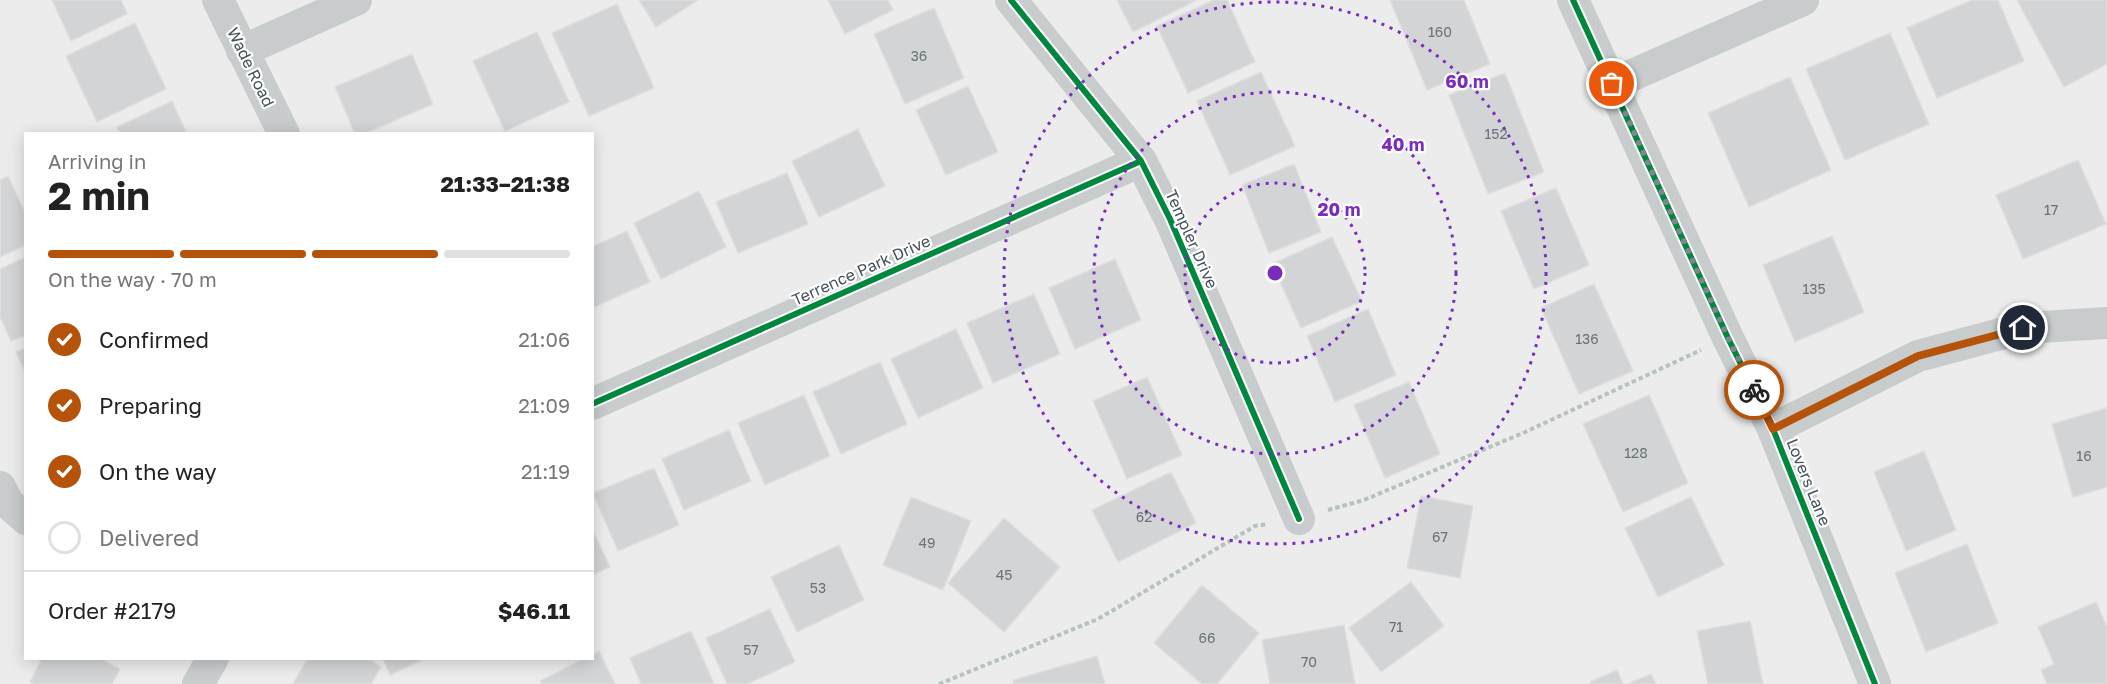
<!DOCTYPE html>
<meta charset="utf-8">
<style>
:root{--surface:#fff;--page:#f2f2f2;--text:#222;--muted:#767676;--line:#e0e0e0;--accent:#b45309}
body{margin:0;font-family:"Golos Text",sans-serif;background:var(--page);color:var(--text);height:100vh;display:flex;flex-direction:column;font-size:22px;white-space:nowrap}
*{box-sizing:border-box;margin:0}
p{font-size:20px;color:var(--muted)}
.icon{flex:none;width:33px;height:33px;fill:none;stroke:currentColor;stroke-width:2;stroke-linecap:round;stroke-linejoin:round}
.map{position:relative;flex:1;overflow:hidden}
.panel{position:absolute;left:24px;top:132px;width:570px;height:528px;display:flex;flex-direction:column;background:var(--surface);border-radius:0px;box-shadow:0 3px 15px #0003}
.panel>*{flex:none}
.pin{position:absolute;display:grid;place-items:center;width:51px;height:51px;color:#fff;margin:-26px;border:3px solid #fff;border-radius:50%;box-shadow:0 2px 6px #0007}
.courier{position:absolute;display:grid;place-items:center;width:60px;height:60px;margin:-30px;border:4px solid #b45309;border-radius:50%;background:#fff;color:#222;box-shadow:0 2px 8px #0007}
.head em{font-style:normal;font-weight:700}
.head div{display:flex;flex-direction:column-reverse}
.head{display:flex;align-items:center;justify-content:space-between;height:102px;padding:0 24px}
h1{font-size:39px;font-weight:700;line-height:45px}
.bar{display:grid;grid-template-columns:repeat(4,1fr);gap:9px 6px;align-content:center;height:72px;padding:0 24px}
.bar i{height:8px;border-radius:4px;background:var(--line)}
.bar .selected{background:var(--accent)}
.bar p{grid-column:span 4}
.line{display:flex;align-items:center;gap:15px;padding:0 24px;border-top:2px solid var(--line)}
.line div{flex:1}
ol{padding:0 24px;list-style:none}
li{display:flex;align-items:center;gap:18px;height:66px}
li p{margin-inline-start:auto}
li .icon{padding:6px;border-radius:50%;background:var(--accent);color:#fff;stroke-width:4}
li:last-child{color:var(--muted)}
li i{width:33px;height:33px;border:3px solid var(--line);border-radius:50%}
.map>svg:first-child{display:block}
.building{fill:#d3d4d5;stroke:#dededf;stroke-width:1.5}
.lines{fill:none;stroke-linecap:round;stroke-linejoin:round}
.path{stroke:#b5c2bd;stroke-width:4;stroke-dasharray:4.5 3;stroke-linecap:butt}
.minor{stroke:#c8cccd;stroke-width:32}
.cycleway-casing{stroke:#fff;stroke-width:10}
.cycleway{stroke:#00873e;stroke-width:6}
.done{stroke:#7e878c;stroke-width:6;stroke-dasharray:0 10.8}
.route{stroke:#b45309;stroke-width:8}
.ring{fill:none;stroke:#7b2cbf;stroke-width:3;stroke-dasharray:3 6}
.labels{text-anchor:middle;stroke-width:4.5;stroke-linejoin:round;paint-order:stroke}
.number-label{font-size:14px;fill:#687379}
.street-label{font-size:16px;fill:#435159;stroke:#fff}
.centre{fill:#7b2cbf;stroke:#fff;stroke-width:3}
.ring-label{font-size:18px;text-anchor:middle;font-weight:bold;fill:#7b2cbf;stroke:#fff;stroke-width:4.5;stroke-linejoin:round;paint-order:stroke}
</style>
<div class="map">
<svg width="2107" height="684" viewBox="0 0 2107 684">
<rect width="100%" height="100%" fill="#edecec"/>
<!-- building -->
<path class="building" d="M52 0H121L127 14 71 41Z
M639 0H698L656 27Z
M828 0H888L893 10 845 34Z
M1117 0H1197L1133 32Z
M1214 0H1227L1255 62 1188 93 1157 26Z
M1390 0H1464L1490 64 1427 90Z
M1972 0H1998L2024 61 1937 98 1907 28Z
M2017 0H2107V64L2064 87Z
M617 4 654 88 589 116 552 33Z
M934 8 964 78 905 104 874 34Z
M135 23 166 89 97 122 66 56Z
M537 32 569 102 505 131 473 61Z
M1890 33 1929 124 1845 160 1806 69Z
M412 54 433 104 364 134H355L335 87Z
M1261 72 1295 146 1230 175 1197 101Z
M1505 73 1544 172 1488 194 1449 95Z
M1790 77 1831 170 1749 207 1708 113Z
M968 86 998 152 946 175 916 110Z
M172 101 187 134H120L117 127Z
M858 129 885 186 819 217 792 161Z
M2078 160 2106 224 2023 259 1996 195Z
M1294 164 1321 232 1269 253 1242 185Z
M787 173 808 224 738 253 716 202Z
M8 176 26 215V245L0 257V180Z
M1556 188 1589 265 1534 289 1501 211Z
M699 191 726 247 661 279 634 223Z
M627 231 650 282 592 308V247Z
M1832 236 1864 312 1795 342 1763 265Z
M1332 237 1362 301 1301 328 1272 264Z
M26 257V335L11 341 0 317V269Z
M1115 259 1141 320 1075 349 1049 288Z
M1594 284 1633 371 1579 394 1541 308Z
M1034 294 1060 354 993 383 967 323Z
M1368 309 1396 375 1335 402 1307 336Z
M956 329 983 388 918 418 891 359Z
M26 348V374L16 352Z
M880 362 907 424 841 454 813 392Z
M1147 377 1182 455 1127 479 1093 401Z
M1409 382 1440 454 1385 478 1354 405Z
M804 395 830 456 765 485 738 423Z
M1649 395 1688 483 1623 512 1583 424Z
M2107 408V487L2073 497 2052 424Z
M729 430 751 481 684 510 662 459Z
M1924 451 1956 530 1906 551 1874 472Z
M654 468 679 525 618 551 593 493Z
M1171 472 1196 523 1118 562 1092 510Z
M1421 496 1473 506 1460 578 1407 568Z
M911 497 971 521 943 590 883 565Z
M1691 497 1724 565 1658 597 1625 528Z
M1004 518 1060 567 1004 632 948 583Z
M592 529 610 567 592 575Z
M1967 544 1998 623 1926 652 1895 573Z
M839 545 864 600 797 632 771 577Z
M1411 582 1444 626 1381 672 1349 628Z
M1202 585 1259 633 1217 684H1202L1154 643Z
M2096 602 2107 627V684H2047L2041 670 2054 664 2038 627Z
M770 609 795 662 747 684H727L706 638Z
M1750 621 1763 684H1708L1697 631Z
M1344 625 1355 684H1270L1262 640Z
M691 631 714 684H641L630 658Z
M599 651 615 684H542L540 681 585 658H592V655Z
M1097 656 1105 684H1014L1013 680Z
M42 658H99L120 669 112 684H34L30 682Z
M308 658H367L381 667 371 684H293Z
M383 658H426L390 675Z
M1617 670 1623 684H1591L1590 682Z
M1651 674 1656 684H1628Z"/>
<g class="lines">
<!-- path -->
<path class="path" d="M1328 510 1364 500 1523 433 1701 350
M939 684 1098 619 1255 526 1268 524"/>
<!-- minor -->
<path class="minor" d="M218 0 284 134
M1011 0 1141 161 1170 219 1299 519
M1573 0 1728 338 1773 429 1875 684
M242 51 356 0
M1612 84 1803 0
M592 404 1141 161
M1773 429 1918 356 2023 328 2107 323
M0 487 8 503 26 519
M198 684 213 658"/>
<defs>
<path id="cycleway" d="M1011 0 1141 161 1170 219 1299 519
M1573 0 1728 338 1773 429 1875 684
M592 404 1141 161"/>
</defs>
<!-- cycleway casing -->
<use href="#cycleway" class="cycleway-casing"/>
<!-- cycleway -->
<use href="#cycleway" class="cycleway"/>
</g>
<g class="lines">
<!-- done -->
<path class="done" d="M1612 84 1728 338 1754 390"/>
<!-- route -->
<path class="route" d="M1754 390 1773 429 1918 356 2023 328"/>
</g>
<!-- distance rings -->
<g class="ring">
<circle cx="1275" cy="273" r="90"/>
<circle cx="1275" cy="273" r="181"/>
<circle cx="1275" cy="273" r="271"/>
</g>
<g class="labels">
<!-- number labels -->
<g class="number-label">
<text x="1440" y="37">160</text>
<text x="919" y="61">36</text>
<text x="1496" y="139">152</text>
<text x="2051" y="215">17</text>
<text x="1814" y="294">135</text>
<text x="1587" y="344">136</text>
<text x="1636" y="458">128</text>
<text x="2084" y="461">16</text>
<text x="1144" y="522">62</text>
<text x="1440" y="542">67</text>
<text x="927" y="548">49</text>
<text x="1004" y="580">45</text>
<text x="818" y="593">53</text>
<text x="1396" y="632">71</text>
<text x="1207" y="643">66</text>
<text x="751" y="655">57</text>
<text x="1309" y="667">70</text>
</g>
<!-- street labels -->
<g class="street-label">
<text transform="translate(251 67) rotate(64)" y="6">Wade Road</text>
<text transform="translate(1192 239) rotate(66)" y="6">Templer Drive</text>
<text transform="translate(861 270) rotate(-24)" y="6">Terrence Park Drive</text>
<text transform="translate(1809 482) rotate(68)" y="6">Lovers Lane</text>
</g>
</g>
<circle cx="1275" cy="273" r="9" class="centre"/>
<g class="ring-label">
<text x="1467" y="88">60 m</text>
<text x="1403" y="151">40 m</text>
<text x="1339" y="216">20 m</text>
</g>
</svg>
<div class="pin" style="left:1612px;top:84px;background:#ea580c"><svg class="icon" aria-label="bag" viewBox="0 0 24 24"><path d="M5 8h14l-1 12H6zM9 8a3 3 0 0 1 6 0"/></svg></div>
<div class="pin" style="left:2023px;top:328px;background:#1f2937"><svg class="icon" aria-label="home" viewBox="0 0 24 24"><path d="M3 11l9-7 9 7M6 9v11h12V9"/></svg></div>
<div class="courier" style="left:1754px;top:390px"><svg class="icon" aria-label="bike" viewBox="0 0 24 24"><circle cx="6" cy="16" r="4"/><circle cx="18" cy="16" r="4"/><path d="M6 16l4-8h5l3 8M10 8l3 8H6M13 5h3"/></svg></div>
<section class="panel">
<div class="head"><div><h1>2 min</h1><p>Arriving in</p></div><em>21:33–21:38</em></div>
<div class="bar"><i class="selected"></i><i class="selected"></i><i class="selected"></i><i></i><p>On the way · 70 m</p></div>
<ol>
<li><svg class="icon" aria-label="check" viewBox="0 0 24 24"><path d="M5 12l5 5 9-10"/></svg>Confirmed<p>21:06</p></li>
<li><svg class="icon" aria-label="check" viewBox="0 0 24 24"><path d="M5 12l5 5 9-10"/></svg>Preparing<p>21:09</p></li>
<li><svg class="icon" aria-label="check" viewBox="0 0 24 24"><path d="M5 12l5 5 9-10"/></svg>On the way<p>21:19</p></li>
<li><i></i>Delivered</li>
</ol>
<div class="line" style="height:78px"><div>Order #2179</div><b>$46.11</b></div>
</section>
</div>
